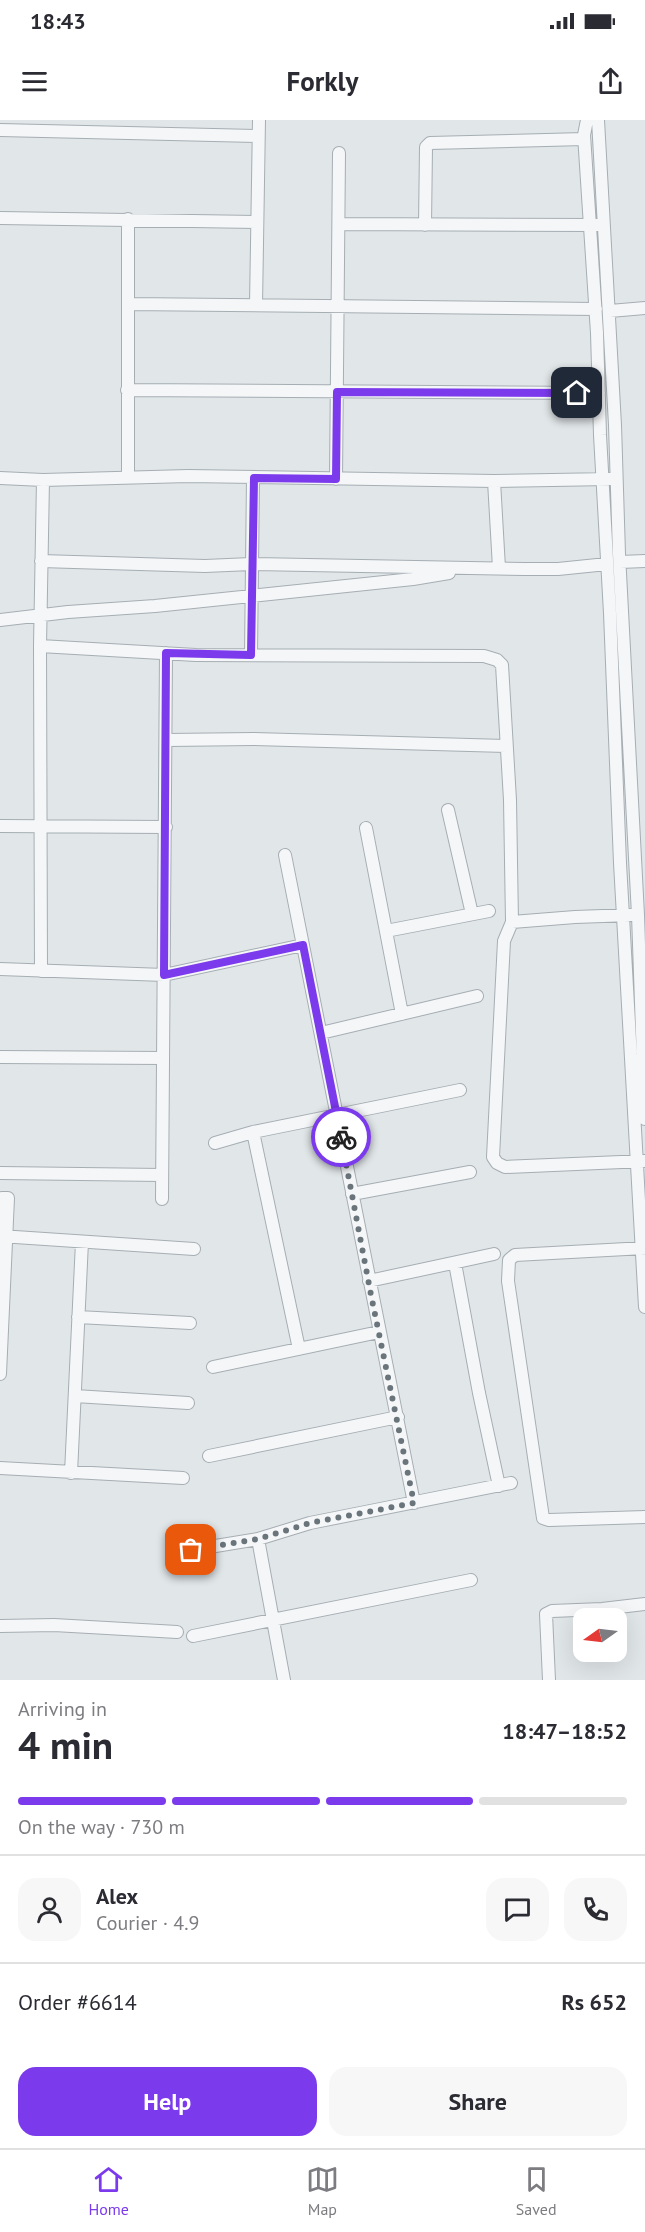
<!DOCTYPE html>
<meta charset="utf-8">
<style>
:root{--surface:#fff;--page:#f7f7f7;--text:#2b2b33;--muted:#7c7c81;--line:#e1e1e2;--accent:#7c3aed}
body{margin:0;font-family:"PT Sans",sans-serif;background:var(--page);color:var(--text);height:100vh;display:flex;flex-direction:column;font-size:22px;white-space:nowrap}
*{box-sizing:border-box;margin:0}
p{font-size:20px;color:var(--muted)}
.icon{flex:none;width:33px;height:33px;fill:none;stroke:currentColor;stroke-width:2;stroke-linecap:round;stroke-linejoin:round}
.map{position:relative;height:1560px;overflow:hidden}
.sheet{display:flex;flex-direction:column;background:var(--surface);flex:1}
.sheet>*{flex:none}
.needle{width:39px;rotate:256deg}
.fabs{position:absolute;left:573px;top:1488px;display:grid;gap:12px}
.fabs a{display:grid;place-items:center;width:54px;height:54px;border-radius:12px;background:var(--surface);box-shadow:0 6px 24px #0002;font-size:30px}
.pin{position:absolute;display:grid;place-items:center;width:51px;height:51px;color:#fff;margin:-26px;border-radius:12px;box-shadow:0 3px 9px #0006}
.courier{position:absolute;display:grid;place-items:center;width:60px;height:60px;margin:-30px;border:4px solid #7c3aed;border-radius:50%;background:#fff;color:#222;box-shadow:0 2px 8px #0007}
.head em{font-style:normal;font-weight:700}
.head div{display:flex;flex-direction:column-reverse}
.head{display:flex;align-items:center;justify-content:space-between;height:102px;padding:0 18px}
h1{font-size:39px;font-weight:700;line-height:45px}
.bar{display:grid;grid-template-columns:repeat(4,1fr);gap:9px 6px;align-content:center;height:72px;padding:0 18px}
.bar i{height:8px;border-radius:4px;background:var(--line)}
.bar .selected{background:var(--accent)}
.bar p{grid-column:span 4}
.line{display:flex;align-items:center;gap:15px;padding:0 18px;border-top:2px solid var(--line)}
.line div{flex:1}
.round{display:grid;place-items:center;flex:none;width:63px;height:63px;border-radius:18px;background:var(--page)}
.primary-button{display:flex;gap:12px;margin-top:auto;padding:12px 18px}
.primary-button a{flex:1;height:69px;border-radius:18px;background:var(--accent);color:#fff;font-size:24px;font-weight:700;line-height:69px;text-align:center}
.primary-button a+a{background:var(--page);color:var(--text)}
.status{display:flex;justify-content:space-between;align-items:center;height:42px;padding:0 30px;background:var(--surface);direction:ltr}
.status svg{height:16px;fill:currentColor}
header{display:flex;justify-content:space-between;align-items:center;height:78px;padding:0 18px;background:var(--surface);font-size:27px;font-weight:700}
.dock{display:flex;justify-content:space-around;align-items:center;height:84px;border-top:2px solid var(--line);background:var(--surface);font-size:16px;color:var(--muted)}
.dock a{display:grid;justify-items:center;gap:3px}
.dock .selected{color:var(--accent)}
.map>svg:first-child{display:block}
.lines{fill:none;stroke-linecap:round;stroke-linejoin:round}
.minor-casing{stroke:#a6aeb3;stroke-width:14}
.minor{stroke:#f4f6f8;stroke-width:12}
.done{stroke:#6a757b;stroke-width:6;stroke-dasharray:0 10.8}
.route{stroke:#7c3aed;stroke-width:8}
</style>
<div class="status"><b>18:43</b><svg viewBox="0 0 49 12"><path d="M0 12V9h3v3zM5 12V6h3v6zM10 12V3h3v9zM15 12V0h3v12zM26 1h20v11H26zM47 4h2v5h-2z"/></svg></div>
<header><svg class="icon" aria-label="menu" viewBox="0 0 24 24"><path d="M4 6h16M4 12h16M4 18h16"/></svg>Forkly<svg class="icon" aria-label="share" viewBox="0 0 24 24"><path d="M12 15V3M7 8l5-5 5 5M5 13v7h14v-7"/></svg></header>
<div class="map">
<svg width="645" height="1560" viewBox="0 0 645 1560">
<rect width="100%" height="100%" fill="#e1e6e9"/>
<g class="lines">
<defs>
<path id="minor" d="M587 0 584 15 597 213 600 315 610 493 620 743 645 1187
M598 0 615 305 619 434 638 795 645 999
M0 10 258 16
M0 98 257 102
M339 104 598 105
M425 105 426 27 430 23 584 19
M128 184 596 189
M256 185 259 0
M610 191 645 188
M127 270 599 273
M128 356V99
M0 358 43 360 188 356 494 361 610 359
M336 359 339 33
M494 361 499 448
M41 441 205 446 251 444 525 449H558L607 444
M620 442 645 441
M0 500 68 492 155 486 413 459 449 453
M40 526 196 535 484 536 497 540 502 545 510 680 512 802 504 821 493 1037 497 1043 505 1047 645 1041
M251 535 253 358
M167 620 254 619 506 626
M448 690 472 794
M0 706 166 707
M366 708 402 894
M285 735 414 1383
M512 802 575 797 631 795
M386 811 489 791
M0 849 164 855 303 825
M41 851 40 526 43 360
M321 913 477 876
M0 937 163 938
M253 1012 299 1229
M215 1023 253 1012 460 970
M0 1053 162 1055
M352 1074 470 1052
M162 1079 166 533
M0 1111 2 1078H8L0 1254
M0 1116 194 1129
M645 1128 515 1135 509 1140 508 1161 543 1398 549 1400 645 1397
M455 1143 479 1273 499 1366
M369 1161 494 1134
M78 1197 190 1203
M213 1247 379 1212
M75 1276 188 1283
M209 1336 398 1297
M0 1348 183 1358
M71 1353 82 1122
M258 1419 284 1560
M191 1430 258 1419 310 1403 511 1363
M0 1506 54 1505 177 1512
M193 1516 471 1460
M549 1560 546 1494 552 1491 602 1489 645 1484"/>
</defs>
<!-- minor casing -->
<use href="#minor" class="minor-casing"/>
<!-- minor -->
<use href="#minor" class="minor"/>
</g>
<g class="lines">
<!-- done -->
<path class="done" d="M191 1430 258 1419 310 1403 414 1383 371 1175 341 1017"/>
<!-- route -->
<path class="route" d="M341 1017 303 825 164 855 166 533 251 535 254 358 336 359 337 272 577 273"/>
</g>
</svg>
<div class="fabs">
<a><svg class="needle" viewBox="-14 -14 28 28"><path d="M0-13l5 13h-10z" fill="#e53935"/><path d="M0 13l5-13h-10z" fill="#7c7c81"/></svg></a>
</div>
<div class="pin" style="left:191px;top:1430px;background:#ea580c"><svg class="icon" aria-label="bag" viewBox="0 0 24 24"><path d="M5 8h14l-1 12H6zM9 8a3 3 0 0 1 6 0"/></svg></div>
<div class="pin" style="left:577px;top:273px;background:#1f2937"><svg class="icon" aria-label="home" viewBox="0 0 24 24"><path d="M3 11l9-7 9 7M6 9v11h12V9"/></svg></div>
<div class="courier" style="left:341px;top:1017px"><svg class="icon" aria-label="bike" viewBox="0 0 24 24"><circle cx="6" cy="16" r="4"/><circle cx="18" cy="16" r="4"/><path d="M6 16l4-8h5l3 8M10 8l3 8H6M13 5h3"/></svg></div>
</div>
<section class="sheet">
<div class="head"><div><h1>4 min</h1><p>Arriving in</p></div><em>18:47–18:52</em></div>
<div class="bar"><i class="selected"></i><i class="selected"></i><i class="selected"></i><i></i><p>On the way · 730 m</p></div>
<div class="line" style="height:108px"><a class="round"><svg class="icon" aria-label="person" viewBox="0 0 24 24"><circle cx="12" cy="8" r="4"/><path d="M4 21q1-7 8-7t8 7"/></svg></a><div><b>Alex</b><p>Courier · 4.9</p></div><a class="round"><svg class="icon" aria-label="chat" viewBox="0 0 24 24"><path d="M4 5h16v11H9l-5 4z"/></svg></a><a class="round"><svg class="icon" aria-label="phone" viewBox="0 0 24 24"><path d="M5 4h4l2 5-3 2q2 4 5 5l2-3 5 2v4C11 20 4 13 5 4z"/></svg></a></div>
<div class="line" style="height:78px"><div>Order #6614</div><b>Rs 652</b></div>
<div class="primary-button"><a>Help</a><a>Share</a></div>
</section>
<nav class="dock">
<a class="selected"><svg class="icon" aria-label="home" viewBox="0 0 24 24"><path d="M3 11l9-7 9 7M6 9v11h12V9"/></svg>Home</a>
<a><svg class="icon" aria-label="map" viewBox="0 0 24 24"><path d="M3 6l6-2 6 2 6-2v14l-6 2-6-2-6 2zM9 4v14M15 6v14"/></svg>Map</a>
<a><svg class="icon" aria-label="saved" viewBox="0 0 24 24"><path d="M7 4h10v16l-5-4-5 4z"/></svg>Saved</a>
</nav>
